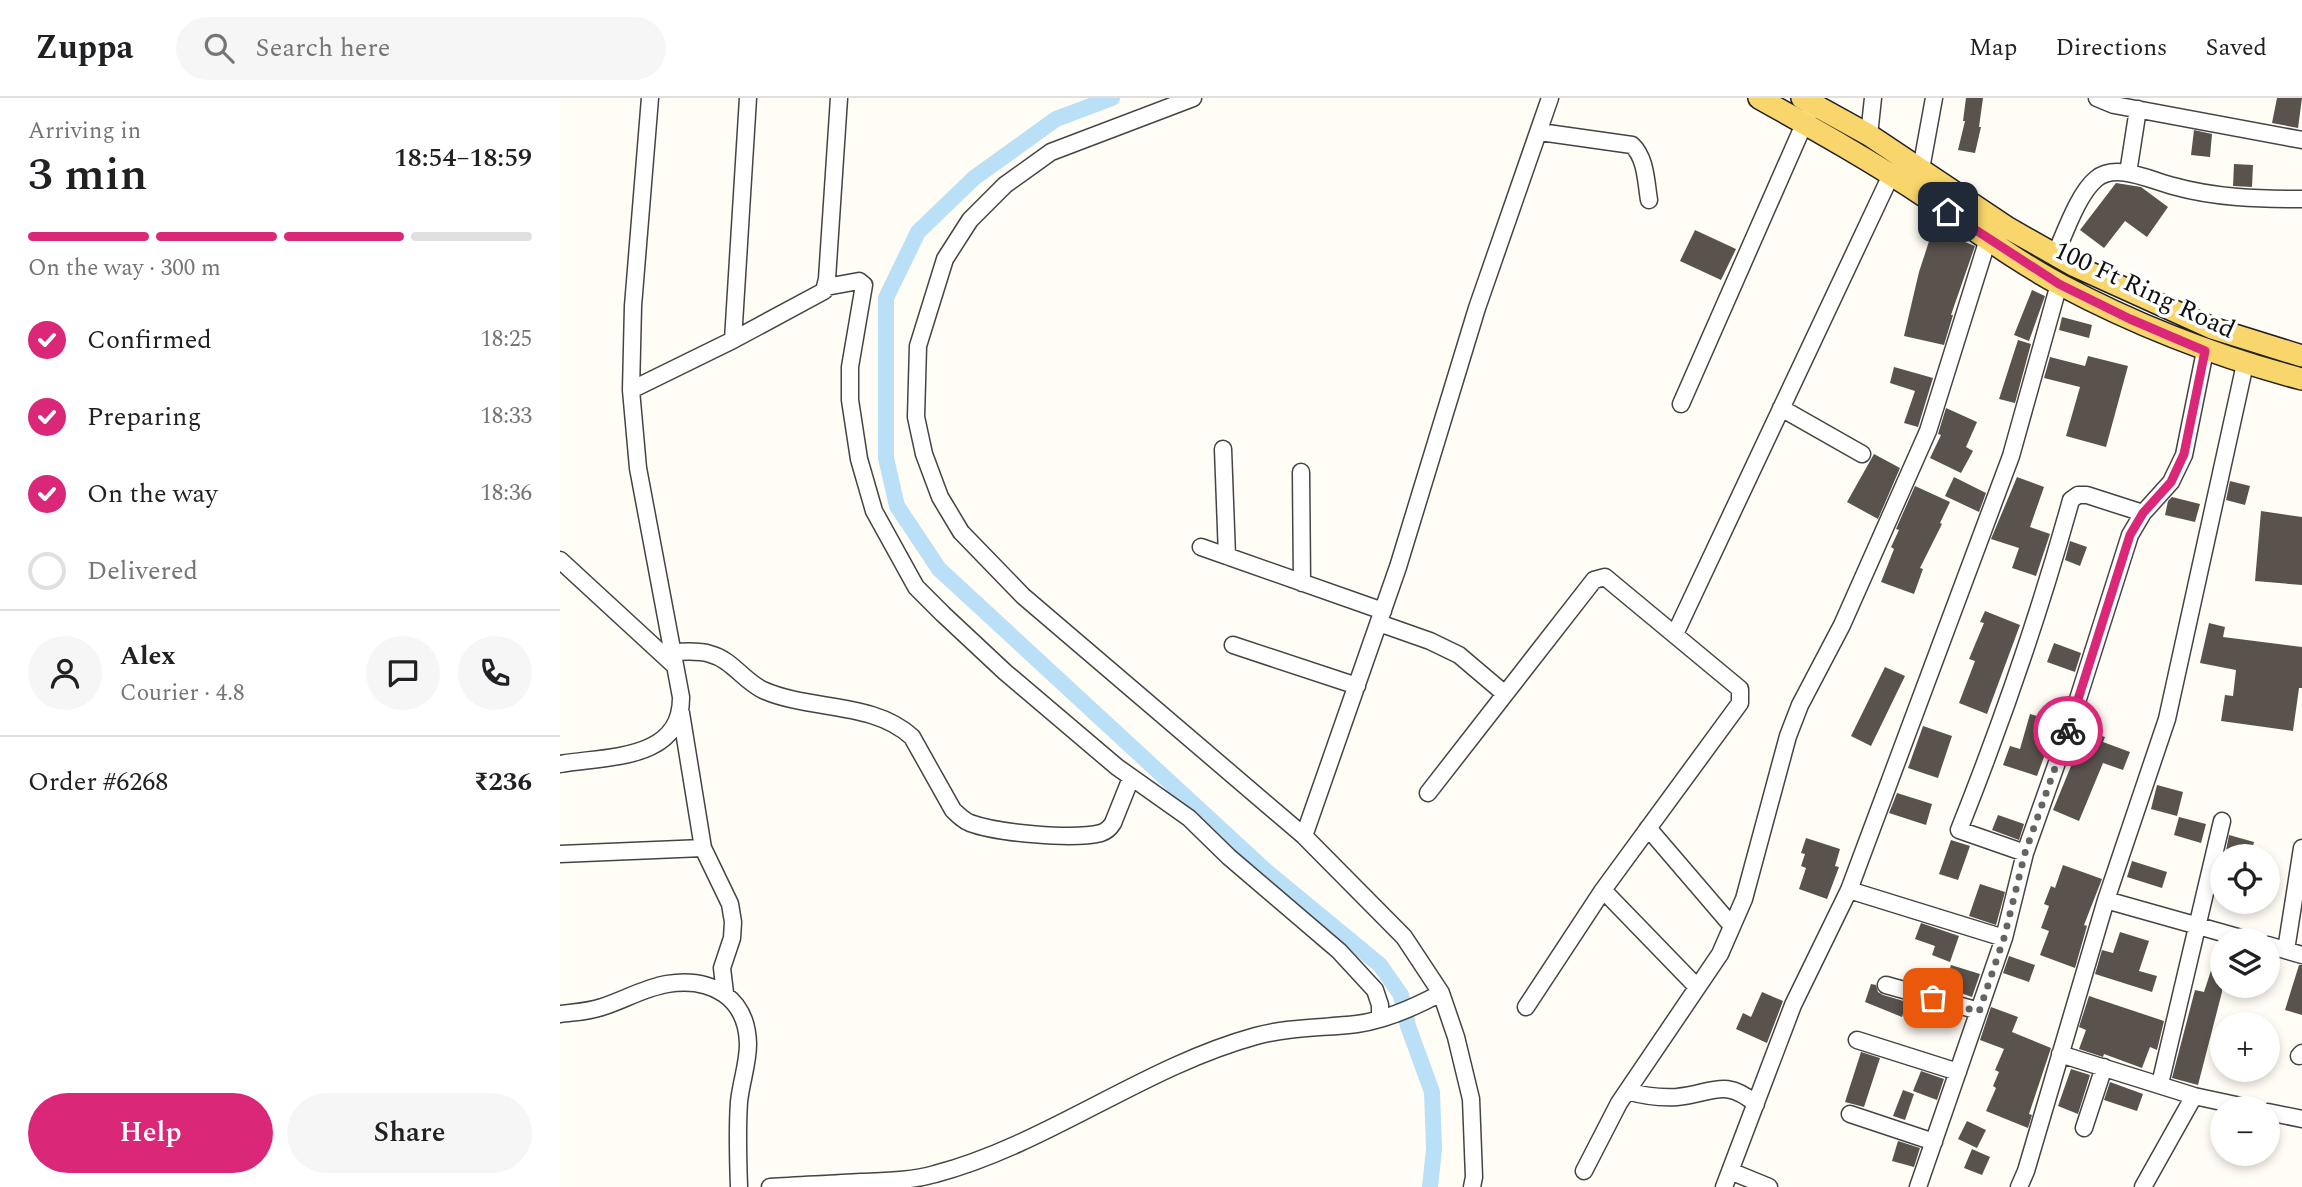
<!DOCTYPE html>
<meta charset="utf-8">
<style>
:root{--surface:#fff;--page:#f6f6f6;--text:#202124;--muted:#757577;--line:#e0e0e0;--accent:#db2777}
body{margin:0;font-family:Spectral,serif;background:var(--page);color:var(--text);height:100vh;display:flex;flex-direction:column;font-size:26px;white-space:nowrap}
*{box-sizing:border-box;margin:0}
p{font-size:23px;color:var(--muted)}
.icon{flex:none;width:38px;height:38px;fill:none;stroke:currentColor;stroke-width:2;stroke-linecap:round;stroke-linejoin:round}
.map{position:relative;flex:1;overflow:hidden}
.drawer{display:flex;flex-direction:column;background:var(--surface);width:560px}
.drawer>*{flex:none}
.buttons{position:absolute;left:1650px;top:746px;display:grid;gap:14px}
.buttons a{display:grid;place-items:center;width:70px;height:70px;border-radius:50%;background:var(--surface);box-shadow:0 4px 10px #0003;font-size:35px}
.pin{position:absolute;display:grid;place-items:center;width:60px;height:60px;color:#fff;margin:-30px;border-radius:14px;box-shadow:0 4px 10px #0006}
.courier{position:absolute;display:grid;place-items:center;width:70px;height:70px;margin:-35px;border:5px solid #db2777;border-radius:50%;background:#fff;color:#222;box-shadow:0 2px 9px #0007}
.summary em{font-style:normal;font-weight:600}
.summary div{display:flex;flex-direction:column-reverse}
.summary{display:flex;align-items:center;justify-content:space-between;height:119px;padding:0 28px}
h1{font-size:46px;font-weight:600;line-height:52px}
.bar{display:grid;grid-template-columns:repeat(4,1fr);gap:10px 7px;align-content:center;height:84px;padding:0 28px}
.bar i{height:9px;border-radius:5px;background:var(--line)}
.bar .on{background:var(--accent)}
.bar p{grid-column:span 4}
.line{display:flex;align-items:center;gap:18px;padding:0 28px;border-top:2px solid var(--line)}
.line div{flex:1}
.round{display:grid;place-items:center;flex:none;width:74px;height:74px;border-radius:37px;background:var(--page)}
ol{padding:0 28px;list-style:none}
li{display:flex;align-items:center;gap:21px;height:77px}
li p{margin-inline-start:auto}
li .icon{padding:7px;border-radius:50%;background:var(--accent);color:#fff;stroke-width:4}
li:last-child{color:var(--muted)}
li i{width:38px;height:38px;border:4px solid var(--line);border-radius:50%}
.action{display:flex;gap:14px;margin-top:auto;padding:14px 28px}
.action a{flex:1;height:80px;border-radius:42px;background:var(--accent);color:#fff;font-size:28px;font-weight:600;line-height:80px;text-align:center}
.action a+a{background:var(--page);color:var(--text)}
header{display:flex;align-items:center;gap:42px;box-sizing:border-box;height:98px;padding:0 35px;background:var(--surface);border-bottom:2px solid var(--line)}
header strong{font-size:33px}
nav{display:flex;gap:38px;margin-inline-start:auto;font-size:24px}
.search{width:490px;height:63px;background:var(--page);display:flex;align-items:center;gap:18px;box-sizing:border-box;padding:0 24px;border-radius:38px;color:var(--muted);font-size:26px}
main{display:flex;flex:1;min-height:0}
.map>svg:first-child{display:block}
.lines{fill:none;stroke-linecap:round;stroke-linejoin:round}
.canal{stroke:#b9e0f7;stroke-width:16}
.building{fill:#5a524d}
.minor-casing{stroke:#444;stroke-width:19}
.major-casing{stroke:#222;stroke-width:24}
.minor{stroke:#fff;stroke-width:16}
.major{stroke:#f9d66b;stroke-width:21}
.done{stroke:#646461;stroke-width:7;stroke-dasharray:0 12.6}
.route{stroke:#db2777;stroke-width:9}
.labels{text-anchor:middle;stroke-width:7;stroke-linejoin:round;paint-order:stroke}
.street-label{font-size:26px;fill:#111;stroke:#fff}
</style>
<header>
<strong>Zuppa</strong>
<div class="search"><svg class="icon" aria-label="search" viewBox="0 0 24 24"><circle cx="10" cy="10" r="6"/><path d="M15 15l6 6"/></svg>Search here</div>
<nav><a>Map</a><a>Directions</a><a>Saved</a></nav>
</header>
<main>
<section class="drawer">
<div class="summary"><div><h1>3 min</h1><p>Arriving in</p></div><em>18:54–18:59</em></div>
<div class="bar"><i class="on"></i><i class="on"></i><i class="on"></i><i></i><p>On the way · 300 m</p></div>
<ol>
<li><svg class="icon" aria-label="check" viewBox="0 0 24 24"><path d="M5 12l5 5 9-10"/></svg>Confirmed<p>18:25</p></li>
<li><svg class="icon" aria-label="check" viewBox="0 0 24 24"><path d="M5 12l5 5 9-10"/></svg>Preparing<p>18:33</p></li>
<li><svg class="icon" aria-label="check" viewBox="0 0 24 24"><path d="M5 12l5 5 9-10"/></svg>On the way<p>18:36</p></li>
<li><i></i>Delivered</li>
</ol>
<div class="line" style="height:126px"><a class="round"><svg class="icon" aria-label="person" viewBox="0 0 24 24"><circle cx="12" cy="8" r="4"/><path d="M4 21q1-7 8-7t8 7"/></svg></a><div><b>Alex</b><p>Courier · 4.8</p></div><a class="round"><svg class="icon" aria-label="chat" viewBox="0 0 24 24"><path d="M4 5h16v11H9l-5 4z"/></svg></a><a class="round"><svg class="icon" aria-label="phone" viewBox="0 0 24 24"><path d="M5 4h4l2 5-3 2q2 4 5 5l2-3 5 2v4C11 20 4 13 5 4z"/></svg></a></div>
<div class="line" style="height:91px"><div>Order #6268</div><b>₹236</b></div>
<div class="action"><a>Help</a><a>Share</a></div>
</section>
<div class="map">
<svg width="1742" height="1089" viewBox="0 0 1742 1089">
<rect width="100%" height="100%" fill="#fffdf5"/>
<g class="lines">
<!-- canal -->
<path class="canal" d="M552 0 496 21 414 80 358 134 326 200V360L337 408 379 471 706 773 820 867 841 897 848 928 872 994 874 1051 870 1089"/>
</g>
<!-- building -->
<path class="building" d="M1406 0H1423L1419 29H1421L1415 55 1398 52 1405 23H1403Z
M1717 0H1742L1738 30 1712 25Z
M1634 32 1652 36 1650 59 1631 57Z
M1674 66 1693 67 1692 89 1673 88Z
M1556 85 1581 89 1608 109 1587 139 1565 123 1544 150 1520 132Z
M1373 131 1415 148 1391 217H1393L1384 247 1344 238 1359 174Z
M1135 132 1176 151 1161 182 1120 163Z
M1472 192 1485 198 1469 243 1454 237Z
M1502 219 1532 227 1529 240 1499 232Z
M1458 242 1471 246 1455 305 1439 301Z
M1528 258 1568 268 1546 349 1506 338 1520 289 1484 280 1490 259 1525 268Z
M1334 269 1373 280 1358 329 1344 325 1355 293 1330 285Z
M1386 310 1417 324 1406 349 1413 353 1401 375 1370 360 1381 337 1378 336Z
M1314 356 1340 370 1318 421 1287 404Z
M1394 379 1426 395 1419 414 1385 398Z
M1457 379 1484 389 1470 429 1490 436 1476 478 1452 470 1459 450 1431 441Z
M1670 383 1690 388 1685 407 1666 402Z
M1355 388 1390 404 1380 425 1382 426 1360 470 1363 471 1354 496 1321 484 1334 451 1331 449 1339 432 1336 431Z
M1612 399 1640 406 1635 424 1605 417 1608 403Z
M1701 413 1742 419V487L1695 483Z
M1510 443 1527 449 1520 468 1505 462Z
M1425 513 1460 527 1427 616 1399 605 1415 563 1409 561 1424 525 1420 524Z
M1649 525 1665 529 1663 539 1742 549V590H1739L1733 633 1661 623 1665 597 1673 598 1676 572 1640 565Z
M1494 545 1521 555 1515 574 1487 564Z
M1325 569 1345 578 1311 648 1291 638Z
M1470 616 1500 625 1487 660 1484 659 1477 678 1443 667 1450 648 1460 651Z
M1363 628 1392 638 1378 680 1348 670Z
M1520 631 1545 639 1543 644 1570 654 1563 672 1543 665 1519 723 1493 712 1511 668 1507 667Z
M1597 687 1623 694 1617 718 1591 711Z
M1337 695 1372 706 1366 727 1329 715Z
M1438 717 1464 726 1459 742 1432 732Z
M1619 719 1646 726 1641 745 1614 737Z
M1669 737 1694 744 1690 758H1665Z
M1246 740 1280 751 1275 768 1279 769 1267 801 1239 791 1246 770 1241 768 1245 756 1241 755Z
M1391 742 1410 748 1398 782 1379 776Z
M1572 763 1607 774 1602 790 1567 779Z
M1503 767 1542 781 1524 827 1527 828 1515 870 1480 857 1489 833 1481 830 1489 808 1484 806 1491 788 1495 790Z
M1420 786 1445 794 1436 827 1409 818Z
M1361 825 1399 838 1390 864 1372 857 1375 848 1355 841Z
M1560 834 1589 843 1579 873 1597 878 1592 894 1535 876 1542 852 1553 855Z
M1660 845 1662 846V894L1638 987 1612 980 1635 892 1644 894Z
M1449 858 1475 867 1469 884 1443 875Z
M1391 867 1420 876 1412 899 1384 889Z
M1739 867H1742V917L1725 912Z
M1311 886 1316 887 1318 894 1323 897 1347 904 1342 919 1305 904Z
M1202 894 1223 903 1207 945 1176 931 1183 915 1191 919Z
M1529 898 1604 923 1597 952 1590 949 1582 970 1544 956 1543 959 1519 951 1526 932 1519 929Z
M1431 909 1458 919 1452 934 1491 950 1469 1016 1472 1017 1468 1030 1426 1013 1436 990 1433 988 1439 974 1435 972 1444 951 1420 942Z
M1301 954 1320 960 1304 1009 1285 1004Z
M1511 971 1530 977 1518 1016 1498 1008Z
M1361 973 1384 981 1377 1002 1353 993Z
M1550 984 1583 996 1577 1013 1544 1002Z
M1343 992 1354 996 1345 1022 1333 1018Z
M1407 1023 1426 1032 1417 1050 1398 1041Z
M1338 1043 1360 1050 1354 1069 1332 1063Z
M1412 1051 1430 1059 1422 1077 1404 1070Z"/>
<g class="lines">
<defs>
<path id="minor" d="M633 0 491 54 445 87 410 122 385 161 358 248 356 319 364 356 380 399 401 434 463 498 744 738 844 839 881 895 896 939 911 1001 914 1079 912 1089
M1537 0 1554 7 1742 42
M980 34 1072 47C1086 60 1086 84 1089 102
M1309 37 1313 0
M1361 71 1374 0
M1568 75 1578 11
M1495 157C1505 135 1518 96 1536 81 1556 64 1592 83 1613 88 1656 100 1698 101 1742 101
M266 189 299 183 304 187 290 269V302L299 361 314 413 356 489 383 516 445 574 557 669 629 720 669 759 779 853 815 892 820 907V920
M173 242 188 0
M71 292 173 242 264 193 267 181 279 0
M1121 306 1248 17
M1221 310 1302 356
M663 351 667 458
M741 374 742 485
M641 449 823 513
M0 462 114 567
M819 525 870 543 899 557 945 596
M1115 536 1331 77
M673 547 797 588
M112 554C124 554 138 552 150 556 171 561 184 583 203 592 250 613 313 603 352 639L393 712C399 718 403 722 410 725 437 735 513 742 541 735 547 733 550 730 553 725L571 680
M121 615 143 750 170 806 173 824 172 840 162 870 165 895
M0 666C46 658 122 663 121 599L78 370 71 292 73 208 90 0
M868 695 1034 482 1045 479 1180 591V605L1043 792 966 909
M1088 730 1172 828
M744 738 838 469 917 210 990 0
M1465 755 1399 732C1442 624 1480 514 1511 402L1518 397H1527L1583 415
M0 756 143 750
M1043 792 1137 889
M1289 792 1444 840
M1546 802 1688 842
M1708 847 1742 857
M1726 852 1742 750
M1326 887 1419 913
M0 916C14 914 28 914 42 909 64 902 84 890 107 886 151 879 187 899 188 946 188 966 181 984 179 1004 177 1032 178 1061 179 1089
M1297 942 1398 974
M1500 956 1634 998 1690 1010
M1739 958 1742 955
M1600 986 1662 723
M1067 993C1084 998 1100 1000 1117 999 1152 996 1164 979 1196 1006
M1708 1014 1742 1021
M1290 1016 1374 1044
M1524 1030 1544 969
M1024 1073 1059 1005 1160 856 1184 801 1228 638 1240 607 1282 527 1368 333 1428 141
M1170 1073 1209 1089
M210 1089C240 1087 271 1086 301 1084 325 1083 351 1083 375 1076 488 1046 583 969 696 938 729 929 763 930 797 926 826 922 855 909 881 895
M1164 1089 1233 907 1289 792 1451 358 1499 186
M1358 1089 1444 840 1465 755 1505 642 1570 437 1583 415 1611 384 1624 357 1645 253
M1459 1089 1466 1073 1546 802 1607 621 1685 266
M1583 1089 1634 998"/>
<path id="major" d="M1199 0C1256 32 1313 64 1367 100 1411 129 1454 162 1501 187 1578 228 1658 259 1742 281
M1242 0 1309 37 1448 130 1515 168 1652 230 1742 258"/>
</defs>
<!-- minor casing -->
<use href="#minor" class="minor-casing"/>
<!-- major casing -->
<use href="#major" class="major-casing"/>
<!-- minor -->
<use href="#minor" class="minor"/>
<!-- major -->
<use href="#major" class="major"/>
</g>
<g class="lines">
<!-- done -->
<path class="done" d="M1373 900 1419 914 1444 840 1465 755 1508 633"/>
<!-- route -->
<path class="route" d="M1388 114 1499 186 1570 221 1645 253 1624 356 1611 384 1583 415 1570 437 1508 633"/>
</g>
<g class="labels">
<!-- street labels -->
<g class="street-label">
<text transform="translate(1585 191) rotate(25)" y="9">100 Ft Ring Road</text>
</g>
</g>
</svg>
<div class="buttons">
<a><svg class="icon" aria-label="locate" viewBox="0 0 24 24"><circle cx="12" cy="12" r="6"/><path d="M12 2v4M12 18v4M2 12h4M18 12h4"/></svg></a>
<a><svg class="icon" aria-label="layers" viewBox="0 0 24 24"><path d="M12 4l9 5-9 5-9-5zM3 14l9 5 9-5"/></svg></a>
<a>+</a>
<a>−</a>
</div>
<div class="pin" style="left:1373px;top:900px;background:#ea580c"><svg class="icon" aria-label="bag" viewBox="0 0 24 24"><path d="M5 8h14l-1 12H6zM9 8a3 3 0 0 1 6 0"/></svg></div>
<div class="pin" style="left:1388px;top:114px;background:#1f2937"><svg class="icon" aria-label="home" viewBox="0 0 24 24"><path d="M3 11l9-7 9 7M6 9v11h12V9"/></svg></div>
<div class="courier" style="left:1508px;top:633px"><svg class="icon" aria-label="bike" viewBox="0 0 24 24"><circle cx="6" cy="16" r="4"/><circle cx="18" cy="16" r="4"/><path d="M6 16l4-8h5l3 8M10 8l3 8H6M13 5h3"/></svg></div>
</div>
</main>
